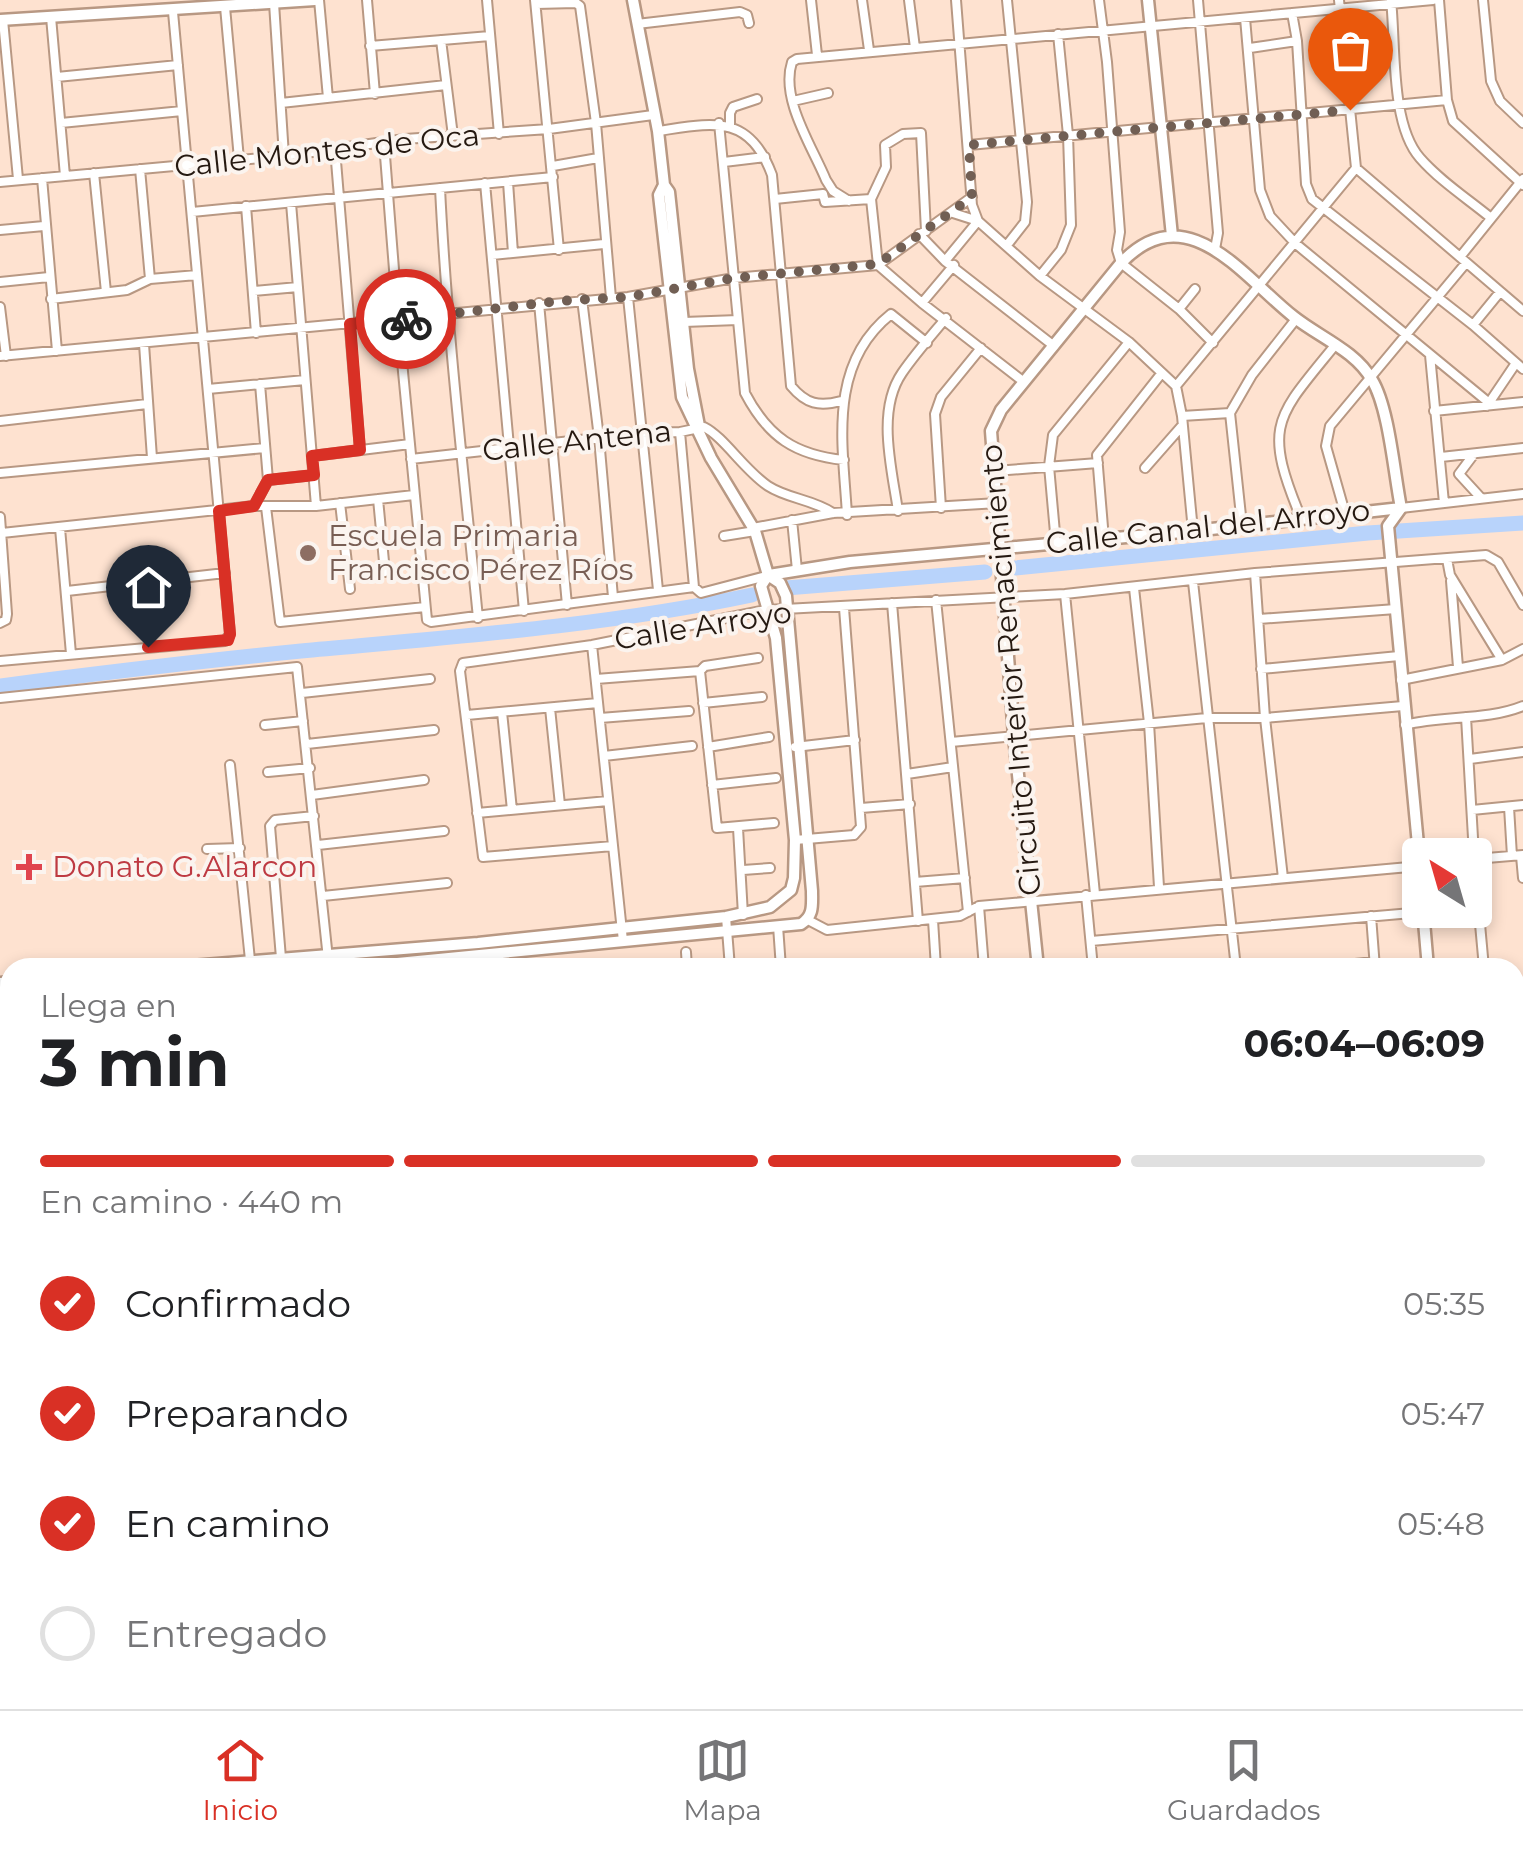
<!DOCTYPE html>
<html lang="es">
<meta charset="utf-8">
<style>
:root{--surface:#fff;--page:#f2f2f2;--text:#202124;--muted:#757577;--line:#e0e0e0;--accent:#d93025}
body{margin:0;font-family:Montserrat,sans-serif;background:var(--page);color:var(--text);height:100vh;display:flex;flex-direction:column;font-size:38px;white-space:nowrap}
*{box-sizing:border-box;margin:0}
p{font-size:32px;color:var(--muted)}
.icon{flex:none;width:55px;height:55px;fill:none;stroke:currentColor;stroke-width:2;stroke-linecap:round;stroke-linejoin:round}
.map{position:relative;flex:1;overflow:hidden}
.panel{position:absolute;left:0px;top:958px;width:1525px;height:752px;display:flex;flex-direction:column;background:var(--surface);border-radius:30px 30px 0 0;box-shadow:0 5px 15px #0003}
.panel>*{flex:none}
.needle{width:65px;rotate:323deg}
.tools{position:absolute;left:1402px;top:838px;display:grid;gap:20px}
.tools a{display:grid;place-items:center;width:90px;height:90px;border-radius:10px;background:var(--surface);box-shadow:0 5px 15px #0003;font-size:50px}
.pin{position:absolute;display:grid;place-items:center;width:85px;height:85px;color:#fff;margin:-102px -42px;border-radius:50% 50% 50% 0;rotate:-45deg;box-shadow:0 0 10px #0007}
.pin .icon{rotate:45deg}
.courier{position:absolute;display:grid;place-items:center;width:100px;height:100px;margin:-50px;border:8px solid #d93025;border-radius:50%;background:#fff;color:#222;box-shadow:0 2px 12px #0007}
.headline em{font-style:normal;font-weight:700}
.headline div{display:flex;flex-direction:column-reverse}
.headline{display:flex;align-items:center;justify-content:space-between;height:170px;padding:0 40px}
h1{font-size:65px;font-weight:700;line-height:75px}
.bar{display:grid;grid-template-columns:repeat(4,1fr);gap:15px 10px;align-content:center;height:120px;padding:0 40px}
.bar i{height:12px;border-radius:8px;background:var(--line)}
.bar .selected{background:var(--accent)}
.bar p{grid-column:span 4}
ol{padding:0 40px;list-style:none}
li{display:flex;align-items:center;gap:30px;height:110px}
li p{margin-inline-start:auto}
li .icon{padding:10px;border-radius:50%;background:var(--accent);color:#fff;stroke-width:4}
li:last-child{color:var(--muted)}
li i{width:55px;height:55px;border:5px solid var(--line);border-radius:50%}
.tab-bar{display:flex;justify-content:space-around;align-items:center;height:140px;border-top:2px solid var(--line);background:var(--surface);font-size:28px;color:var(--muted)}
.tab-bar a{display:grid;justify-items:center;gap:5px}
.tab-bar .selected{color:var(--accent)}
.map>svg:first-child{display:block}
.green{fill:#a3bf92}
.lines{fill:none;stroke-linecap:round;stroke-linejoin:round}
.river{stroke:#b8d3fb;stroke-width:15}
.minor-casing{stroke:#b89883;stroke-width:12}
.secondary-casing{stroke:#b89883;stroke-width:15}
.minor{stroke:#fff;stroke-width:8}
.secondary{stroke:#fff;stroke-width:10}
.done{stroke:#715f54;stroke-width:10;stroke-dasharray:0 18}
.route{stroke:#d93025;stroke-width:12}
.education-dot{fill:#8d6e63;stroke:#fbf4ef;stroke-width:4}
.health-dot{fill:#e0444e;stroke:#fbf4ef;stroke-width:4}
.labels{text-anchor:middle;stroke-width:8;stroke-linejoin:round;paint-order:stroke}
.street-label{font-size:30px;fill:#251911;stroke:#fbf4ef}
.education-label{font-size:30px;fill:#785e54;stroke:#fbf4ef;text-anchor:start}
.health-label{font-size:30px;fill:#be3a42;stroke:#fbf4ef;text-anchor:start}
</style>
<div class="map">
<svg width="1523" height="1709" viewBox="0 0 1523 1709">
<rect width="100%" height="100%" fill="#fee2d0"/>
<!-- green -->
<path class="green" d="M1163 1700 1235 1701 1244 1700 1242 1709H1230L1233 1705 1212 1709H1164Z"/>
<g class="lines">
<!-- river -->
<path class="river" d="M1015 568 1368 533 1523 523
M786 588 985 572
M0 686C100 673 201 661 301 651 452 637 605 626 752 595"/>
<defs>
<path id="minor" d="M319 0 328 98
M367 0 375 94
M487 0 499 134
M535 0 559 250
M811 0 817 55
M862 0 869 50
M909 0 915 48
M1007 0 1027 202 1025 222 1007 245
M1099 0 1107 62 1120 232 1117 250 1121 263 1179 309 1213 343
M1198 0 1218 233 1215 249
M1391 0C1396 44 1390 124 1420 158 1440 181 1468 199 1491 218
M1439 0 1447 100 1453 121 1523 185
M1483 0 1491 81 1500 101 1523 123
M274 3 284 156
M536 4 576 3 580 6 596 123 611 298
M225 7 239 159
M1292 13 1297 41 1306 184 1312 199 1473 325 1523 369
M51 17 65 176
M1245 18 1260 190 1270 216 1296 244 1488 402
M3 20 18 179
M637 24 740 12 747 15 749 23
M441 40 453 136
M370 46 490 36
M1250 48 1297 41
M57 77 178 65
M793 101 828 93
M281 103 446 85
M61 123 182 111
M719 123 745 393C768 437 795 455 844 460
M730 126V113L733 107 757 99
M658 131C713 123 749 113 772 175L791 386C806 404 819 407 841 401
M384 143 398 320 427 620 431 622 694 587 701 593 766 576
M969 145 1447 100
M335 149 360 450
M724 162 765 157
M553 166 598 158
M1356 168 1523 311
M140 169 150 279
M94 173 106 292
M42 178 57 351
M0 182 284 156 405 139 549 129 653 115
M508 182 513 253
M485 183 524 611
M440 188C447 332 464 475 478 618
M775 199 823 194 825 202 871 199
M849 201 833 191 826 180C812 146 780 99 792 62L797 59 1433 0
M291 203 316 506
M246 206 256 333
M192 212 553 177
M953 213 978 221 1040 276 1129 342 1176 386
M0 230 44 226
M926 231 921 133 903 134 885 145 886 167 871 199 878 265 922 303 1024 382
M919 234 945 261 1054 346
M492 255 604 244
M1460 257 1523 179
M945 261 978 221 972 205 956 0
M1040 276 1061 250 1071 225 1068 135 1058 34
M0 282 49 277
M253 291 298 287
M628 297 658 590
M51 299 127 290 150 279 197 275
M582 299 599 438 613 597
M539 303 567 605
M922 303 954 265
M0 307 6 356
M1179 309 1195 289
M684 322 738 320
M1473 325 1500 292
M144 344 152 458
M1430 355 1444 503
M0 356 628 297 734 278 878 265 972 197
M1176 386 1356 168 1339 0
M1176 386 1182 416 1193 531
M208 389 305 380
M1487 406 1516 363
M1434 411 1523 402
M1182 416 1230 413
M0 421 147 404
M680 432 694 587
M1474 454 1459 474 1481 498
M312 456 410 444
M1441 457 1523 448
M411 459 642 433 680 432 704 427C724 437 744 470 768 486 788 499 812 499 833 513
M1145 468 1181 427
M995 471 1098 463
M0 473 265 448
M268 480 314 475
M378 499 385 572
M340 503 350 589
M254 506 268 480 260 384
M266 507 280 622 425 607
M941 508 935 414 941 397 981 348
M1401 508 1523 494
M898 511C892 469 876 411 902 373 915 354 931 336 946 318
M1345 513 1326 446 1330 426 1466 263
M847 515C843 444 827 365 891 314L927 343
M0 517 7 614 6 620 0 623
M1301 518C1262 424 1276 418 1336 344
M792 520 797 570
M1242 525 1230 413 1252 375 1296 319
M60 528 71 654
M753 528 833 513 998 503
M2 533 254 506H316L414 495
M724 536 755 531
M1104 539 1097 455 1161 374
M1056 544 1049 466 1053 435 1129 342
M1447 559 1450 575 1502 660
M1255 573 1265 718 1283 878
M1451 581 1458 667
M1193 582 1236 968
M1134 588 1149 723 1159 887
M67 591 225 573
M1065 594 1095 894
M936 600 968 912
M892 603 918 921
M1259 619 1396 609
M592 645 623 941
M758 658 705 666 700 671 717 828 774 823
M0 661 225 641 230 634 173 12
M1261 669 1399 656
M596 679 700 671
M1401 680 1502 660 1523 649
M302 693 430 679
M0 698 297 667 329 968
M703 703 762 697
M550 708 560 805
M502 712 512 810
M467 715 598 703
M1466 717 1474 855
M600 718 689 711
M265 725 303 721
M1405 725C1443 715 1486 721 1523 706
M951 742 1207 718H1265L1403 706
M307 744 434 730
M708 747 769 737
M795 747 855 740
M604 756 692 746
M1470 759 1523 752
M230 765 250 960
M268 772 310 768
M907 774 953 767
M712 785 776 778
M312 795 424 780
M1509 807 1512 856
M861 808 910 804
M1472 810 1523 805
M477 813 608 801
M738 828 743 915
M795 840 854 835 861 827 844 608
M318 845 444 831
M613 846 483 857 460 671 463 663 592 645 766 610 1065 594 1255 573 1486 555 1498 562 1523 605
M207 849 240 848
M1521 856 1523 878
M1475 859 1523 855
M1475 869 1484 968
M743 870 770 868
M915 882 965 878
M1086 895 1093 968
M323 896 447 883
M979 906 984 968
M1371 916 1375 968
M726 917 730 968
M808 920 827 930 960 916 979 906 1420 866
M933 920 936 968
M778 926 781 968
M1091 941 1423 912
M686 952 687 968
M281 958 270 826 275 820 314 816
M1317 968 1374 962
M1515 1021 1523 1020
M1515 1067 1523 1066
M1515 1117 1523 1116
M0 1127 10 1245
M0 1261 10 1260
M1515 1276 1523 1361
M0 1313 10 1312
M0 1575H10
M0 1668 10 1667
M149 1700 150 1709
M499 1700 500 1709
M544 1700 545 1709
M592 1700 593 1709
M799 1700 800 1709
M884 1700 902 1709
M1298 1700 1310 1709
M1315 1709 1322 1700
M1361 1709 1369 1700"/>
<path id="secondary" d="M633 0 658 131 664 185 669 192 688 369 699 426
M1148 0 1172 236
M0 20 315 0
M769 575 850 562 1193 531 1401 508
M1423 910 1428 968
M167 968 478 943 726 917 770 907 791 890 794 878 795 840 776 638 761 586 768 575
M346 968 801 924C814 916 812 905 812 891L786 596 780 583 768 575 755 531 711 458 682 397 659 195 664 185
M1038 968 1014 736 991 431 1001 410 1121 263C1187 194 1243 277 1294 317 1319 337 1356 351 1372 380 1389 408 1394 473 1401 508L1388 526 1420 866
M0 983 10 982
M0 1000 10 999
M0 1370 10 1369
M1515 1583 1523 1581
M1515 1603 1523 1602
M296 1700 297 1709
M938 1700 949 1709
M1253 1700 1254 1709
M1497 1700 1498 1709
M189 1709 273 1700
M360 1709 444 1700
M1271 1709 1279 1700"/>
</defs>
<!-- minor casing -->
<use href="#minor" class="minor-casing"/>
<!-- secondary casing -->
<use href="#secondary" class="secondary-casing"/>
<!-- minor -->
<use href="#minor" class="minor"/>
<!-- secondary -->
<use href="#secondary" class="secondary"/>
</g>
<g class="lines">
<!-- done -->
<path class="done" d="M406 319 560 301 628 297 734 278 878 264 972 197 969 145 1350 110"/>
<!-- route -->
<path class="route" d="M148 647 228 640 230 634 219 511 254 506 268 480 314 475 312 456 360 450 350 324 406 319"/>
</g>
<!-- markers -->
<circle class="education-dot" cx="308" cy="553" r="10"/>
<path class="health-dot" d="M24 852h10v10h10v10h-10v10h-10v-10h-10v-10h10z"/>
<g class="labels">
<!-- street labels -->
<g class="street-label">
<text transform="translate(327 151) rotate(-6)" y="10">Calle Montes de Oca</text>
<text transform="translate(577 441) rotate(-6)" y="10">Calle Antena</text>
<text transform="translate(1208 527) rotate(-6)" y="10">Calle Canal del Arroyo</text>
<text transform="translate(703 626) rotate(-9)" y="10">Calle Arroyo</text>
<text transform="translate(1011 670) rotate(-95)" y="10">Circuito Interior Renacimiento</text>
</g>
<!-- education labels -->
<g class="education-label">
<text x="328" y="546">Escuela Primaria<tspan x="328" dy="34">Francisco Pérez Ríos</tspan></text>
</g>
<!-- health labels -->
<g class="health-label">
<text x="52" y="877">Donato G.Alarcon</text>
</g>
</g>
</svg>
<div class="tools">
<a><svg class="needle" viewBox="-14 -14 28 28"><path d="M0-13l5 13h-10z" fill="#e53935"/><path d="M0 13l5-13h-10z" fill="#757577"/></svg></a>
</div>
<div class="pin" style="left:1350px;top:110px;background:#ea580c"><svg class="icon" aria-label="bag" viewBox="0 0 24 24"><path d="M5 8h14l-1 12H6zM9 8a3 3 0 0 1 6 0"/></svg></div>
<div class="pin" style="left:148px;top:647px;background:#1f2937"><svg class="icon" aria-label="home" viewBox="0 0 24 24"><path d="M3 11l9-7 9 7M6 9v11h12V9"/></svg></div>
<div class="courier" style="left:406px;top:319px"><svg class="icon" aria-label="bike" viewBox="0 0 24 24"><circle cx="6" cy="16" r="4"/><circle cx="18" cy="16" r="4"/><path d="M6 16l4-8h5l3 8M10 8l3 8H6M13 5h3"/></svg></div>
<section class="panel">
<div class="headline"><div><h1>3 min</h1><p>Llega en</p></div><em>06:04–06:09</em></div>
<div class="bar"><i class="selected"></i><i class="selected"></i><i class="selected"></i><i></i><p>En camino · 440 m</p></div>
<ol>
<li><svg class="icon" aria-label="check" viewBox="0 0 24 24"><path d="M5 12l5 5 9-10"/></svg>Confirmado<p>05:35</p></li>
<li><svg class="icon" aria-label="check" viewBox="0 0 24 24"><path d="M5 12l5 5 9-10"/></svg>Preparando<p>05:47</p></li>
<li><svg class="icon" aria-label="check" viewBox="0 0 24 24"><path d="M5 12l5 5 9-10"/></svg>En camino<p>05:48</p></li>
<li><i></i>Entregado</li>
</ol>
</section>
</div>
<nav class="tab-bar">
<a class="selected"><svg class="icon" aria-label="home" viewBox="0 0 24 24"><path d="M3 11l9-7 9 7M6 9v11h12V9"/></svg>Inicio</a>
<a><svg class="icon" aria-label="map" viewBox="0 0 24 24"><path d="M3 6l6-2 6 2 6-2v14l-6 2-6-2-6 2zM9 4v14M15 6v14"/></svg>Mapa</a>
<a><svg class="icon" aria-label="saved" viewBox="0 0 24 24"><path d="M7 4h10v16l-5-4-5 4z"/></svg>Guardados</a>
</nav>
